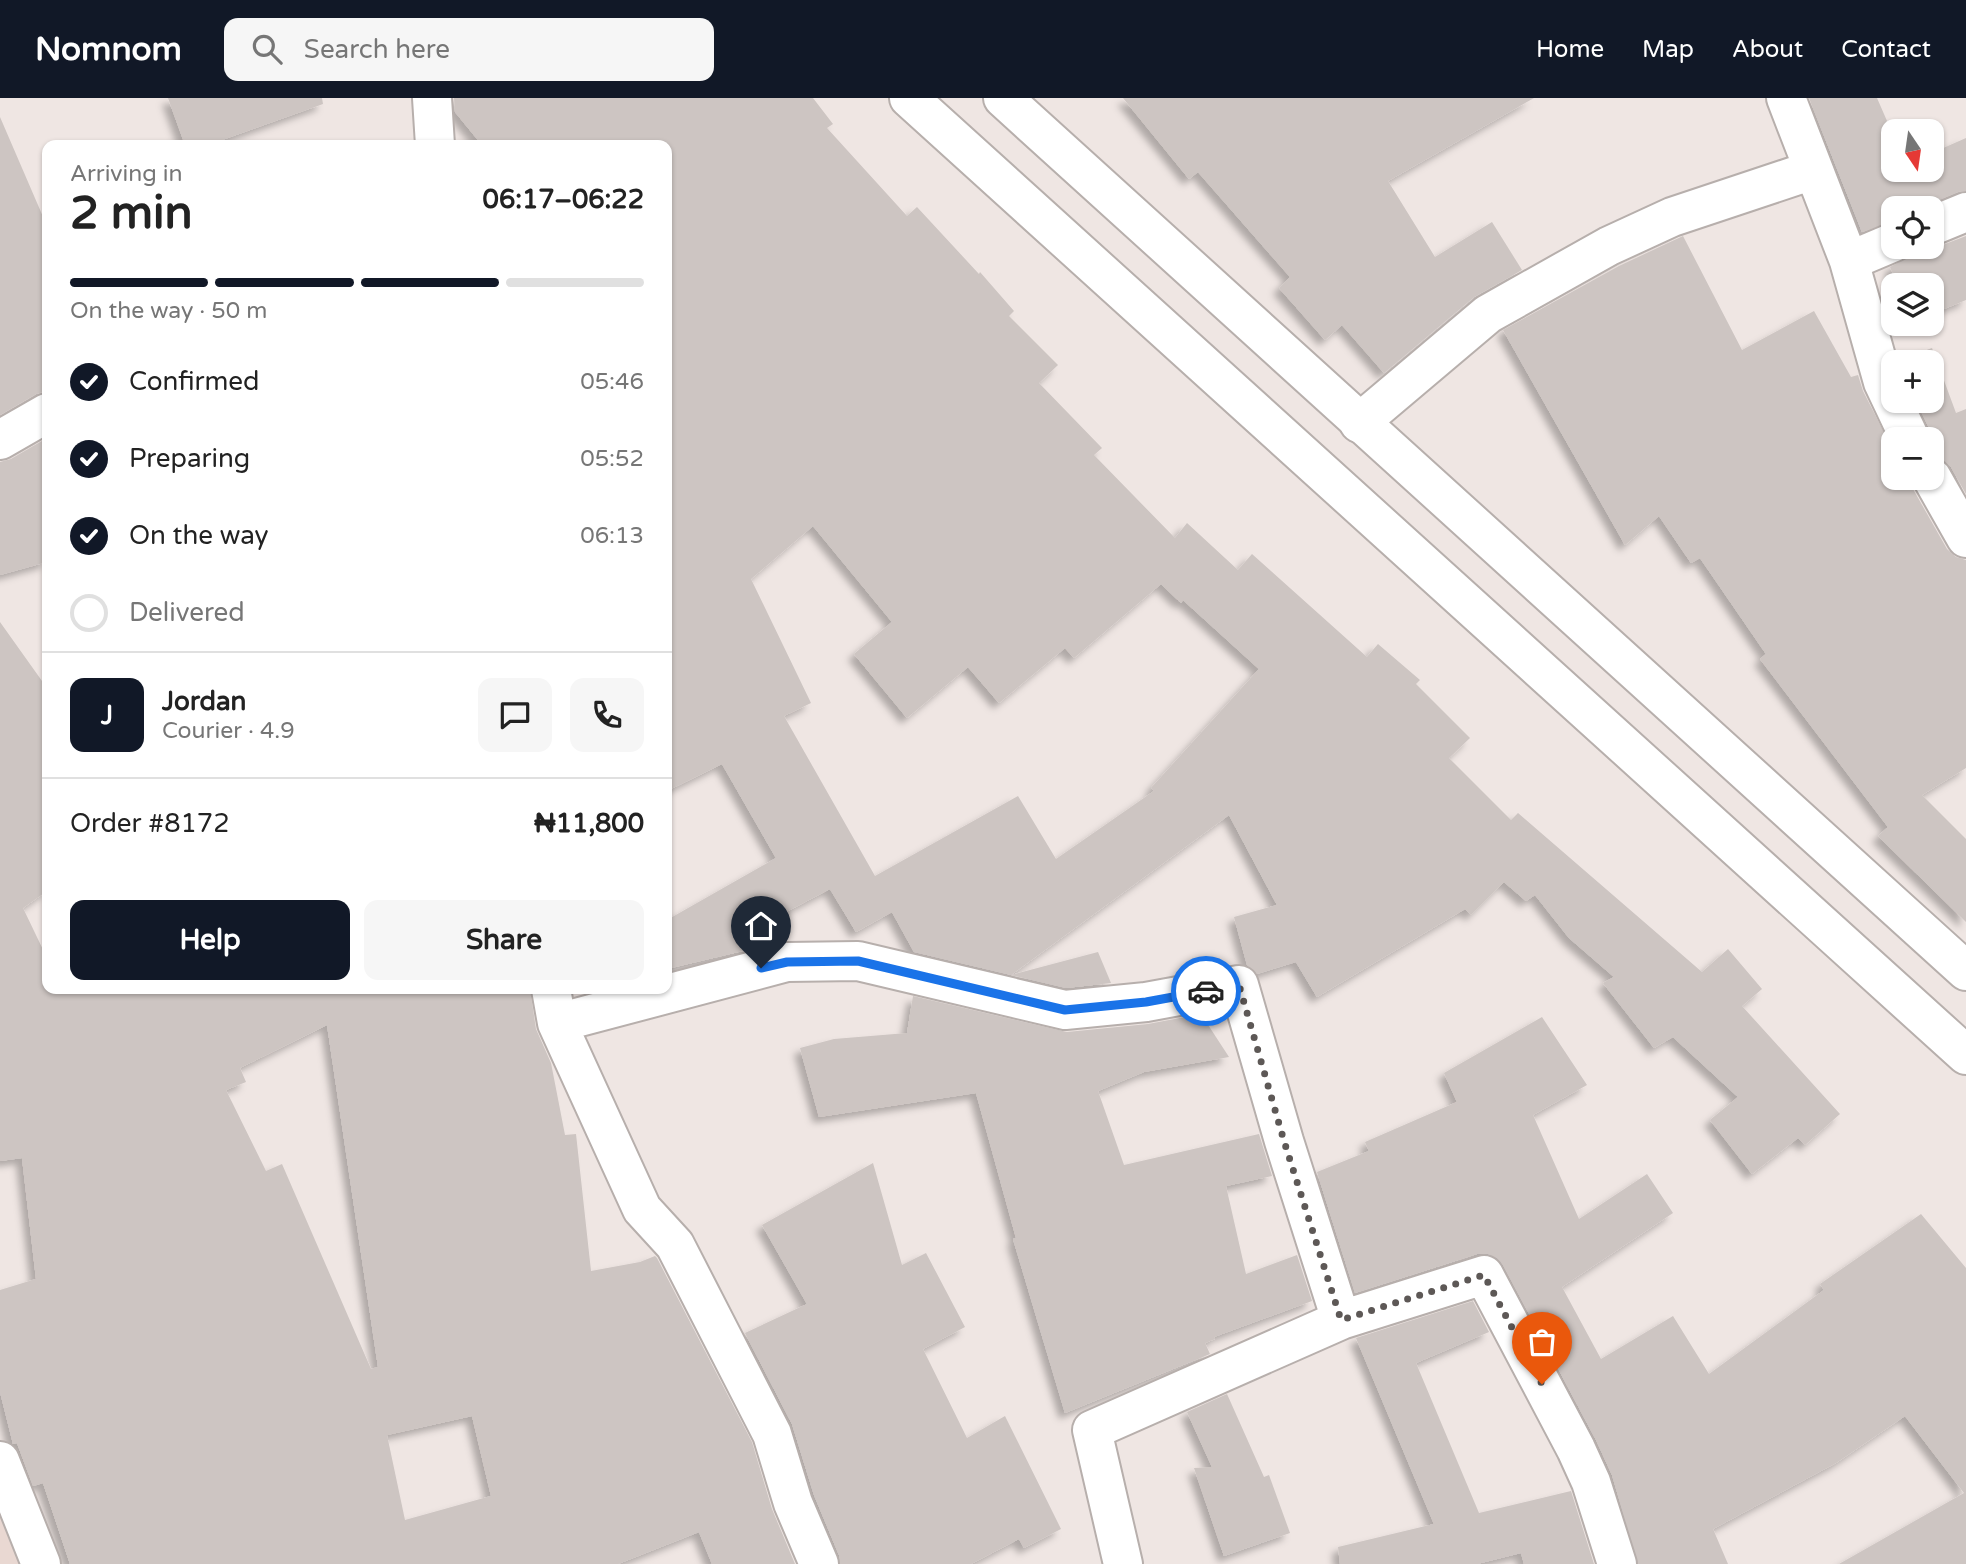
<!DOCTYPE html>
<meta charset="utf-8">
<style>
:root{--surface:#fff;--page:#f6f6f6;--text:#222;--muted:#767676;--line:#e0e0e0;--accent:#111827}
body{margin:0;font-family:"Varela Round",sans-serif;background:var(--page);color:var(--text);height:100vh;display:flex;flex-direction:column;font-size:26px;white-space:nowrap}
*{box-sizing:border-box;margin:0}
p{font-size:23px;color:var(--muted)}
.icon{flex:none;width:38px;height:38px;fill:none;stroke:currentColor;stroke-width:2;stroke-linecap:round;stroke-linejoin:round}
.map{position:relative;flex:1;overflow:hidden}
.details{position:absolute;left:42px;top:42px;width:630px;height:854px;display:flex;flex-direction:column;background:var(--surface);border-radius:14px;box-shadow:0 2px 5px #0004}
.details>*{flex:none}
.needle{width:46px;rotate:167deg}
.tools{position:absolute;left:1881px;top:21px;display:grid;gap:14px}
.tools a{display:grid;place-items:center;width:63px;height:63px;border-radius:14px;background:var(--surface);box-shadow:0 2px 5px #0004;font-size:35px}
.pin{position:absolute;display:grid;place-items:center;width:60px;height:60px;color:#fff;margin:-72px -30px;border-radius:50% 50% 50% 0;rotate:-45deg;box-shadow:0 0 7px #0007}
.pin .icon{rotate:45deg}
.courier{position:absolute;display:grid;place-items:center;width:70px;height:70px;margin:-35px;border:5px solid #1a73e8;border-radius:50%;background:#fff;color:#222;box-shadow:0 2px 9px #0007}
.summary em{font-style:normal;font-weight:700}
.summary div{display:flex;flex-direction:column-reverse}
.summary{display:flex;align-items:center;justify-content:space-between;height:119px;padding:0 28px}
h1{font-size:46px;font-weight:700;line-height:52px}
.bar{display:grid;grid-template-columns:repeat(4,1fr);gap:10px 7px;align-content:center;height:84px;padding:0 28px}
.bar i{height:9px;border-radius:5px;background:var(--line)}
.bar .current{background:var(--accent)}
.bar p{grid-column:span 4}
.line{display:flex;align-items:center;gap:18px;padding:0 28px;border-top:2px solid var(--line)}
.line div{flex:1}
.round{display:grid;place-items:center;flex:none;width:74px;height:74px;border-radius:14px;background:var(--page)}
ol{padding:0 28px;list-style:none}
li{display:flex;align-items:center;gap:21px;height:77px}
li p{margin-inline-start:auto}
li .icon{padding:7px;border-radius:50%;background:var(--accent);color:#fff;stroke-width:4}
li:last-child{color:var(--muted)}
li i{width:38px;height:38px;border:4px solid var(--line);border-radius:50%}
.button{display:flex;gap:14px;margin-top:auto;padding:14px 28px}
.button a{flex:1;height:80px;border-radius:14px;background:var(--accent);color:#fff;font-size:28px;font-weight:700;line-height:80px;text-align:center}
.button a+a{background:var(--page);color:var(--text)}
header{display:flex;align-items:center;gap:42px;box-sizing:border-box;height:98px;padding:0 35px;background:var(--accent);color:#fff}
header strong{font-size:33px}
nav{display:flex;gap:38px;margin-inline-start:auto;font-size:24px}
.search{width:490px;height:63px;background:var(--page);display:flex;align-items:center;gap:18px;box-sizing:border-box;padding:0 24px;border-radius:14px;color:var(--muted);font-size:26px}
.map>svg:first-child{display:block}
.built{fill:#e9d8d2}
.building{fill:#cdc5c2;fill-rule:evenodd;filter:url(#shadow)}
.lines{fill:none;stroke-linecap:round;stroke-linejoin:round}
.minor-casing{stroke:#b7afac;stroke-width:42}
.major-casing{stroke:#b7afac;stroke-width:42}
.minor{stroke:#fff;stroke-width:38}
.major{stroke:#fff;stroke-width:38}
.done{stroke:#5d5856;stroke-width:7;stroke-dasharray:0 12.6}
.route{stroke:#1a73e8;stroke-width:9}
</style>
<header>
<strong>Nomnom</strong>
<div class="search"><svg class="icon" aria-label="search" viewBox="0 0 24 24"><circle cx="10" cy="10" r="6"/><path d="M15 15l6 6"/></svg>Search here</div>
<nav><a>Home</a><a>Map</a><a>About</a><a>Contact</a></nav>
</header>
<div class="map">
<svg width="1966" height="1466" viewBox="0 0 1966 1466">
<defs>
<filter id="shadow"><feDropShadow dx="-6" dy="6" stdDeviation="3.5" flood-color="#0004"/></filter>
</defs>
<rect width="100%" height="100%" fill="#efe6e3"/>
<!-- built -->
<path class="built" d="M0 1404 23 1466H0Z"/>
<!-- building -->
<path class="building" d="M168 0H322L323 6 208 47H185Z
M454 0H813L833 26 827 30 907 118 917 109 979 176 980 174 1014 213 1009 218 1058 267 1039 285 1102 350 1094 357 1175 440 1187 425 1238 472 1252 456 1367 559 1378 546 1420 582 1416 586 1470 640 1449 660 1511 722 1518 715 1702 874 1728 851 1762 891 1742 908 1840 1016 1805 1047 1798 1040 1752 1076 1710 1022 1738 999 1673 939 1654 950 1603 885 1614 879 1569 840 1535 797 1526 803 1504 784 1471 817 1465 811 1317 899 1296 864 1257 876 1247 867 1234 819 1277 807 1229 717 1011 877 914 854 892 814 856 834 830 791 748 834 751 851 667 871V822L776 760 722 666 667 693V47H482L455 14ZM813 428 892 524 854 556 907 620 968 569 999 605 1065 550 1074 560 1161 486 1181 505 1183 502 1259 571 1151 690 1154 693 1056 761 1018 698 875 778 784 618 811 605 751 481Z
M1123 0H1534L1388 83 1435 159 1492 124 1522 172 1474 199 1384 275 1342 227 1325 242 1279 190 1290 179 1198 74 1189 81Z
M1809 0H1877L1894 39V72H1932V55L1966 40V93L1958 94 1920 110H1894V123L1862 134Z
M0 19 47 128V293L36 296 0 317Z
M1683 138 1742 252 1814 213 1851 279 1858 277 1863 293 1894 354V380H1910L1913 391 1947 451 1956 459 1966 462V670L1922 697 1966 741V824L1878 738 1888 729 1760 561 1766 556 1700 460 1691 465 1659 418 1625 447 1503 232 1619 168Z
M1966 138V202L1932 216V187H1898L1890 169 1911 158 1915 149 1940 148Z
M1932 250 1956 315 1966 311V396L1951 369 1942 361 1932 358 1930 332 1916 303H1932V264H1900L1899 262Z
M47 340V464L0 477V364L11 361Z
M0 524 47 590V793L23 810 47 860V891H530L536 931 551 965 565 1037 576 1036 591 1173 640 1164 655 1158 657 1160 752 1344 772 1411 795 1466H712L699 1434 618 1466H70L43 1385 33 1388 17 1345 13 1346 0 1294V1192L36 1181 22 1060 0 1063ZM327 927 378 1269 371 1271 282 1066 266 1073 226 992 246 984 240 970ZM472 1318 491 1398 405 1422 387 1337Z
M1098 854 1111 885 1066 890 1011 877Z
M913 898 1067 934 1148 926 1201 916 1229 959 1144 974 1098 993 1124 1067 1259 1036 1272 1078 1226 1088 1246 1176 1297 1157 1312 1203 1214 1239 1215 1241 1205 1245 1210 1256 1065 1315 1013 1141 1016 1140 976 995 819 1019 800 950 834 941 907 935Z
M1542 919 1587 987 1533 1017 1579 1121 1647 1076 1673 1115 1562 1189 1601 1261 1673 1218 1709 1276 1824 1192 1820 1186 1921 1116 1966 1170V1466H1839L1964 1395 1905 1318 1836 1365 1713 1431 1728 1466H1638L1612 1377 1596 1342 1503 1167 1497 1160 1488 1156H1477L1355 1195 1317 1074 1369 1053 1365 1044 1457 1004 1444 975Z
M873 1065 902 1167 926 1155 965 1229 923 1251 967 1340 1005 1318 1061 1431 1024 1450 1019 1441 971 1466H840L839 1457 814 1397 792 1326 745 1235 807 1206 762 1127Z
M1473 1203 1489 1234 1416 1265 1479 1415 1571 1393 1594 1466H1524L1521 1455 1477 1466H1340L1338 1449 1434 1426 1356 1240Z
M1227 1296 1264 1379 1269 1377 1290 1435 1224 1458 1194 1370 1212 1369 1187 1314Z"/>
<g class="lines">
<defs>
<path id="minor" d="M432 0 435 47
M1786 0 1849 163 1883 284 1910 341
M1932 128 1966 114
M1849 163 1894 144
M1359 325 1488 216 1609 148 1672 119 1813 72
M0 342 47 315
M1932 380 1966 440
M551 891 557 925 642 1111 675 1147 772 1336 793 1405 819 1466
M557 925 787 864 858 863 1065 912 1146 904 1239 887 1284 1043 1341 1222
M0 1363 41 1466
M1123 1466 1092 1332 1341 1222 1484 1177 1576 1351 1591 1384 1617 1466"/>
<path id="major" d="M909 0 1966 957
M1003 0 1966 873"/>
</defs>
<!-- minor casing -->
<use href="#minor" class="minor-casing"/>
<!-- major casing -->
<use href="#major" class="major-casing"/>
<!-- minor -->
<use href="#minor" class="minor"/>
<!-- major -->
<use href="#major" class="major"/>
</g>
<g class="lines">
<!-- done -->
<path class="done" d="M1206 893 1239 887 1284 1043 1341 1222 1484 1177 1542 1286"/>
<!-- route -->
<path class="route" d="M761 870 787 864 858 863 1065 912 1146 904 1206 893"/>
</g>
</svg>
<div class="tools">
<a><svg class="needle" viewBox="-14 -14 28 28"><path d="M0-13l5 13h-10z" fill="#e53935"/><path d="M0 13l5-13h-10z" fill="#767676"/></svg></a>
<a><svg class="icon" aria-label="locate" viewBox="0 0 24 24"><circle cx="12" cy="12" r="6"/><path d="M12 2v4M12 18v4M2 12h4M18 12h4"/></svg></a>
<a><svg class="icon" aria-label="layers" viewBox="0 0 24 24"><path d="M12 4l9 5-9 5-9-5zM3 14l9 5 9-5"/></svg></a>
<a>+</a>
<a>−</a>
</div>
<div class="pin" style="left:1542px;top:1286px;background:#ea580c"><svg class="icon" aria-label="bag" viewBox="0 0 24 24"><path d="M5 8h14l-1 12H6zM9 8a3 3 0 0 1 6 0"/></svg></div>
<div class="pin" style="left:761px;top:870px;background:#1f2937"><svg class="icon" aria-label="home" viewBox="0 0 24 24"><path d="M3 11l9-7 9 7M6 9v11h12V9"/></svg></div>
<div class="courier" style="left:1206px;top:893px"><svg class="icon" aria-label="car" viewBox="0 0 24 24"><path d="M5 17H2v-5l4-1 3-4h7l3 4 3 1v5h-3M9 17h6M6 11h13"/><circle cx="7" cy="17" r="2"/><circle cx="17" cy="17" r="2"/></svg></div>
<section class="details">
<div class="summary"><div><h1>2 min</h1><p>Arriving in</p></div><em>06:17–06:22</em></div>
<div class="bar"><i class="current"></i><i class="current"></i><i class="current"></i><i></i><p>On the way · 50 m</p></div>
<ol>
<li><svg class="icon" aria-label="check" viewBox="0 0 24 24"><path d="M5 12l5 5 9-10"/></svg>Confirmed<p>05:46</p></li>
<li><svg class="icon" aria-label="check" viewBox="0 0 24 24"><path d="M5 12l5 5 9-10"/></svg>Preparing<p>05:52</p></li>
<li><svg class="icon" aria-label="check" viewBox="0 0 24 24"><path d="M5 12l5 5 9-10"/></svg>On the way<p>06:13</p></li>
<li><i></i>Delivered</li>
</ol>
<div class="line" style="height:126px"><b class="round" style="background:var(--accent);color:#fff">J</b><div><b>Jordan</b><p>Courier · 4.9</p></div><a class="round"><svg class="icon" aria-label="chat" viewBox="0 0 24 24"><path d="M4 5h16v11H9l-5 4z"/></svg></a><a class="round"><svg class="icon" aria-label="phone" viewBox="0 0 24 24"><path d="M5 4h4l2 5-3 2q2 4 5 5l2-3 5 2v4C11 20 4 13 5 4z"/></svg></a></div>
<div class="line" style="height:91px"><div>Order #8172</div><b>₦11,800</b></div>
<div class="button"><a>Help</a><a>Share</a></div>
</section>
</div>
